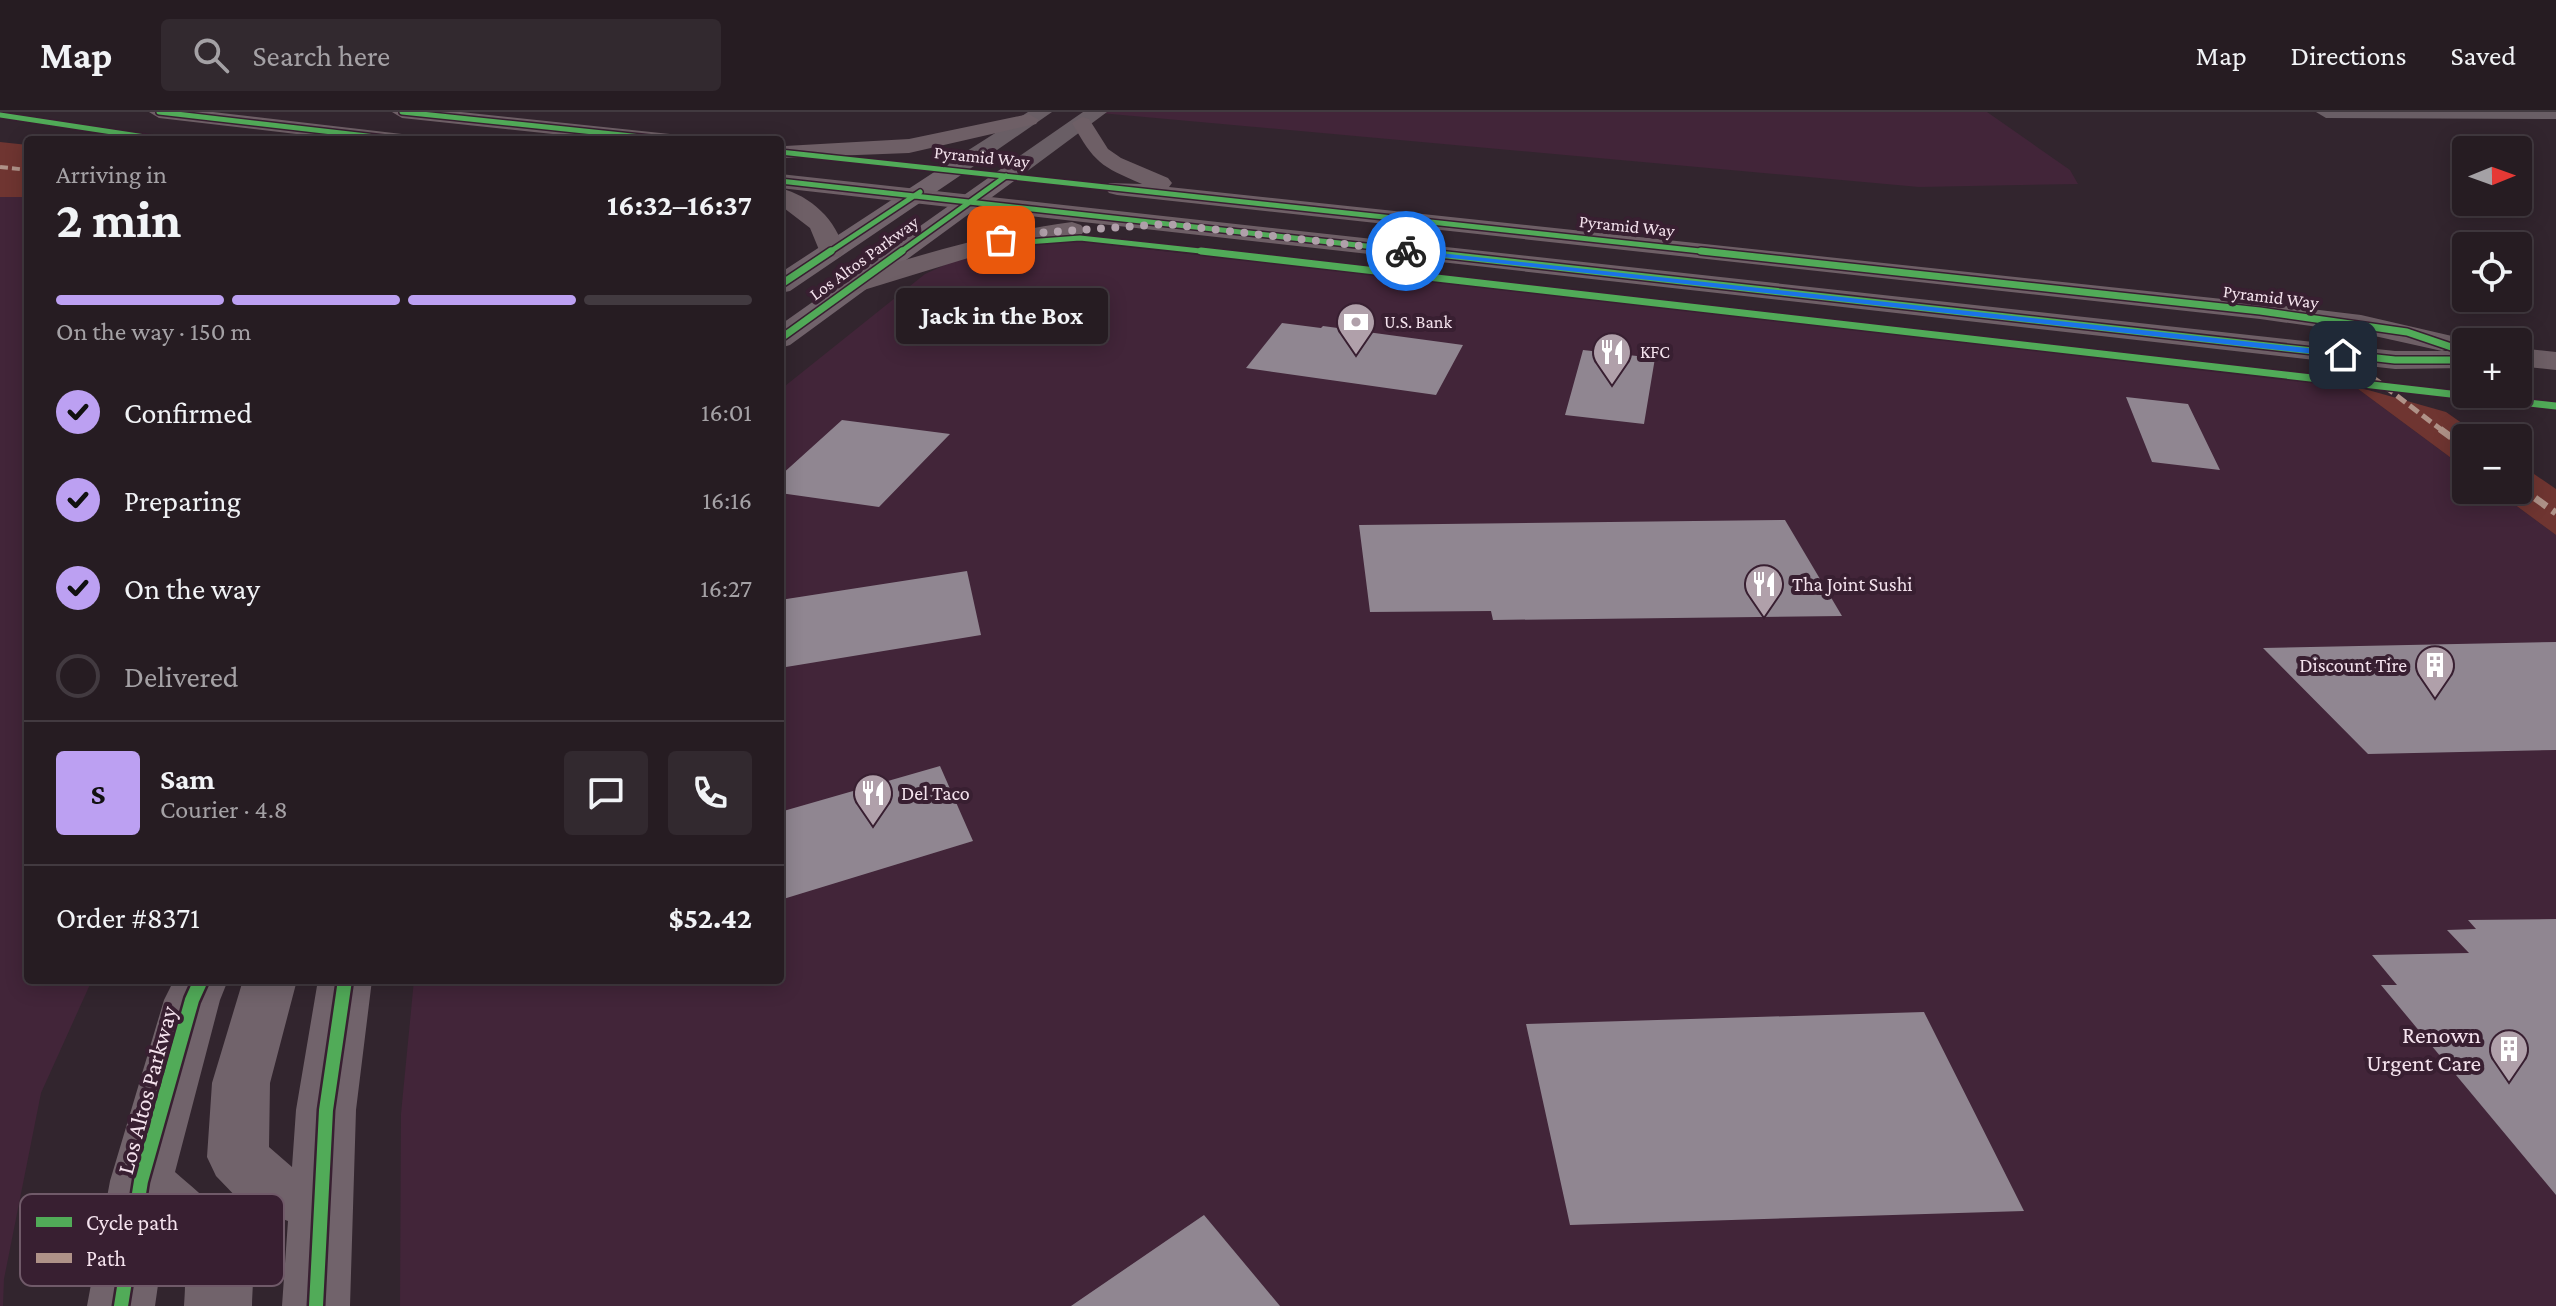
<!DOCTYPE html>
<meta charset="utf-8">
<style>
:root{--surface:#261c22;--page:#32292f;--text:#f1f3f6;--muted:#a4a1a5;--line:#423a40;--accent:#bca0f2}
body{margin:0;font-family:"Crimson Pro",serif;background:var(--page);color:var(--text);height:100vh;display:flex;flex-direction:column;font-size:30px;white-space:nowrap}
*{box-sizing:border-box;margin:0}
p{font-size:26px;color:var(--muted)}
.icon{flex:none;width:44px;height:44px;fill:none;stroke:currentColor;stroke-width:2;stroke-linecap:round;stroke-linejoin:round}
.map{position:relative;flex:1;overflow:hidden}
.panel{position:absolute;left:24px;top:24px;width:760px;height:848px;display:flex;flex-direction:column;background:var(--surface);border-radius:8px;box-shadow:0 4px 20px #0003,0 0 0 2px var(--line)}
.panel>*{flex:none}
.needle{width:52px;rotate:89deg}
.tools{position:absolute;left:2452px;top:24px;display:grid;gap:16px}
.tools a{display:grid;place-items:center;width:80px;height:80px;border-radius:8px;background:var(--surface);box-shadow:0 4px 20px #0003,0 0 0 2px var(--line);font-size:40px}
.pin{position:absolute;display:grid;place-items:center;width:68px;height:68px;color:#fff;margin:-34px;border-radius:16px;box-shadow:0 4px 12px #0006}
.courier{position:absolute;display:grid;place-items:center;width:80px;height:80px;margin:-40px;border:6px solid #1a73e8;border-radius:50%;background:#fff;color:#222;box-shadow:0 2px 10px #0007}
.bubble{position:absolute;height:56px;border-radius:8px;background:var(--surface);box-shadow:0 4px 20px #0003,0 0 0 2px var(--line);font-size:26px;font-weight:700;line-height:56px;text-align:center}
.headline em{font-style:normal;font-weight:700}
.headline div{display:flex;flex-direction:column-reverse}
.headline{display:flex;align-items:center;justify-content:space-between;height:136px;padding:0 32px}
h1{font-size:52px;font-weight:700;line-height:60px}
.bar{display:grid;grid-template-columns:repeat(4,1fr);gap:12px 8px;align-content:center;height:96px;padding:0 32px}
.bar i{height:10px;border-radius:6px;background:var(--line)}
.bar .on{background:var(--accent)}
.bar p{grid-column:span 4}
.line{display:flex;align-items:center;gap:20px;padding:0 32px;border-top:2px solid var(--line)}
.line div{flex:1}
.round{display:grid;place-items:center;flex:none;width:84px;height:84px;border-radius:8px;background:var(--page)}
ol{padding:0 32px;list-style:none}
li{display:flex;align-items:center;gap:24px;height:88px}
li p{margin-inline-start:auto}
li .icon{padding:8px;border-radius:50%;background:var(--accent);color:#111;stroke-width:4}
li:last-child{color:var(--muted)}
li i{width:44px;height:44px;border:4px solid var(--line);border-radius:50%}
header{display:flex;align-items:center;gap:48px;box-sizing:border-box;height:112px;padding:0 40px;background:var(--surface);border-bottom:2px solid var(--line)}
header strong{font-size:38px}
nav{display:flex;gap:44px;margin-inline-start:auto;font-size:28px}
.search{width:560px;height:72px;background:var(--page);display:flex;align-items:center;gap:20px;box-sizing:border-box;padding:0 28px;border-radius:8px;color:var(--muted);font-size:30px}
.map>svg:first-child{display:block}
.built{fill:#422539}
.green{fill:#6f3531}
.building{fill:#908691}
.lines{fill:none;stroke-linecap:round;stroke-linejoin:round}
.minor{fill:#695e65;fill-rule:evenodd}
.secondary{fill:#71636b;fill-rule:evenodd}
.primary{fill:#6e5f66;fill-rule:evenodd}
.quiet-far2{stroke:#af9288;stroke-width:4;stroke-dasharray:8 4;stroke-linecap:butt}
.quiet-far1{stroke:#af9288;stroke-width:5;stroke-dasharray:11 5;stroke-linecap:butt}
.quiet{stroke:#af9288;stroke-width:7;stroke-dasharray:14 7;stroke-linecap:butt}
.cycleway-far2-casing{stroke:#381f31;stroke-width:8}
.cycleway-far1-casing{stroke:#381f31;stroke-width:10}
.cycleway-casing{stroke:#381f31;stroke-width:19}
.cycleway-far2{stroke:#51ab58;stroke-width:5}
.cycleway-far1{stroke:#51ab58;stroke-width:7}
.cycleway{stroke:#51ab58;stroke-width:14}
.route{fill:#1a73e8}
.done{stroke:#b0a0aa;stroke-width:8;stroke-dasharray:0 14.4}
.labels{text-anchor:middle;stroke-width:8;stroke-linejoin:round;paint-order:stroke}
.far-street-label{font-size:18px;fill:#f4e2ed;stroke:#381f31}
.far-poi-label{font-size:18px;fill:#f4e2ed;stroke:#381f31;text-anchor:start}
.poi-label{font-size:20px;fill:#f4e2ed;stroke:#381f31;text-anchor:start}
.near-poi-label{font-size:24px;fill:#f4e2ed;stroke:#381f31;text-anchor:end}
.near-street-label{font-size:24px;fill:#f4e2ed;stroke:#381f31}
.key{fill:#381f31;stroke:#705a69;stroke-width:2}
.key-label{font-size:22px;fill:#f4e2ed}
</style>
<header>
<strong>Map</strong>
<div class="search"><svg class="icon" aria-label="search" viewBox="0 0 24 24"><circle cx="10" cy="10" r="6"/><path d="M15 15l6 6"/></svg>Search here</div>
<nav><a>Map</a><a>Directions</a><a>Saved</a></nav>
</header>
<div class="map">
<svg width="2556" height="1194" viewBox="0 0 2556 1194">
<rect width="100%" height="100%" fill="#32252e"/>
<!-- built -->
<path class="built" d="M1089 0H1987L2070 58 2078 72 1919 75Z
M0 85H28V868H92L41 981 4 1167 3 1194H0Z
M1048 126 2354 274 2466 357V378H2495L2556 423V1194H400L401 1002 414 868H780V278L925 162 962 145Z"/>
<!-- green -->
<path class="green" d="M0 30 28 33V85H0Z
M2354 274 2446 300 2483 326H2466V357Z
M2518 351 2556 377V423L2495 378H2518Z"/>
<!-- building -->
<path class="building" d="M1282 211 1321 216 1323 214 1463 233 1436 283 1246 256Z
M1583 238 1655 246 1644 312 1565 303Z
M2126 285 2188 292 2220 358 2152 350Z
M842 308 950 322 879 395 780 381V364Z
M1785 408 1842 504 1493 508 1491 499 1370 500 1359 413Z
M967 459 981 523 780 556V488Z
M2556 530V638L2368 642 2263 536Z
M940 654 973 729 780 788V700Z
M2556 807V1083L2381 873H2397L2372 843 2469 841 2447 818 2476 817 2468 808Z
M1924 900 2024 1099 1570 1113 1526 912Z
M1204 1103 1280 1194H1071Z"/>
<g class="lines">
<!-- minor -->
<path class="minor" d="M1028 0H1052L961 63H945L942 58 945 53Z
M1083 0H1107L1014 69H998L995 64 998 59Z
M2316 0H2556V7L2326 6Z"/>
<!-- secondary -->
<path class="secondary" d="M953 51 961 53 964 58 961 63 790 179 780 181V161L945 53Z
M1006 57 1014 59 1017 64 1014 69 790 233 780 236V213L998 59Z
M174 868H228L220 888 175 1060C205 1086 242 1115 252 1156 254 1168 252 1182 252 1194H184C186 1163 187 1153 164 1131L155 1194H87L110 1069 164 888Z
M243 868H297L270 971 269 1035 292 1055 296 998 318 868H372L356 998 350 1194H282L288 1109 243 1092 216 1064 207 1045 212 971Z"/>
<!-- primary -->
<path class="primary" d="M149 0H213L402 22 413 28H347L159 6Z
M392 0H461L670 22 681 28H609L402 6Z
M1029 2 1039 8 1036 12 909 41 780 46V36L785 34 909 27Z
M1082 5 1089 7 1108 37 1121 46 1168 66 1172 71 1169 75 2260 191 2361 203 2452 224 2457 230 2452 236 2442 239 2361 221 2260 207 1117 83 1109 81 1105 76 1109 71 1142 72C1100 54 1095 51 1072 11Z
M780 62 2395 239H2452L2455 235 2466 232V256L2395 257 780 76C811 84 837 108 844 139L840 145H822L810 116 780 93Z
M1072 110 1081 113 1085 118 1081 123 991 139 854 181 844 179 840 173 844 167C919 143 994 120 1072 110Z
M2518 236 2556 240V258L2518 254Z"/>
<!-- quiet-far2 -->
<path class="quiet-far2" d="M0 55 28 58"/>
<!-- quiet-far1 -->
<path class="quiet-far1" d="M2346 245 2443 319"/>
<!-- quiet -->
<path class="quiet" d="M2440 317 2466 336
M2518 374 2556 401"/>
<defs>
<path id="cycleway-far2" d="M159 0 402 28
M402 0 670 28
M0 3 165 28
M780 40 1719 141
M780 69 1429 141
M1027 130 1080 126 1219 141
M828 141 920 80
M899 141 1006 64"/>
<path id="cycleway-far1" d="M1201 139 2556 294
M1411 139 2395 248H2462L2466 241
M1701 139 2260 199 2407 220 2466 240
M780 173 831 139
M780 227 902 139"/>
<path id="cycleway" d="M121 1194 141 1069 192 888 201 868
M316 1194 326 998 345 868"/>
</defs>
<!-- cycleway-far2 casing -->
<use href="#cycleway-far2" class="cycleway-far2-casing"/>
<!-- cycleway-far1 casing -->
<use href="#cycleway-far1" class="cycleway-far1-casing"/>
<!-- cycleway casing -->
<use href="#cycleway" class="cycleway-casing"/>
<!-- cycleway-far2 -->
<use href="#cycleway-far2" class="cycleway-far2"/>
<!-- cycleway-far1 -->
<use href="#cycleway-far1" class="cycleway-far1"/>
<!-- cycleway -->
<use href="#cycleway" class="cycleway"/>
</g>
<!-- route -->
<path class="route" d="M1403 137 2343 240 2347 243 2343 245 1406 141Z"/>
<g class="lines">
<!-- done -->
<path class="done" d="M1001 128 1036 121 1166 112 1406 139"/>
</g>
<!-- icons -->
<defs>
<symbol id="bank-pin" viewBox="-11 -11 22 30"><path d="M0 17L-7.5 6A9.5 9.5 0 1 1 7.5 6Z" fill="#b0a0aa" stroke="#381f31"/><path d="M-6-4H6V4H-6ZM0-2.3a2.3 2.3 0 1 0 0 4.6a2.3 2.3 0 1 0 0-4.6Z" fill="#fff"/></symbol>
<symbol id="restaurant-pin" viewBox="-11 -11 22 30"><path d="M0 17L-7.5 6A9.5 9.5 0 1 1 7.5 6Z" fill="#b0a0aa" stroke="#381f31"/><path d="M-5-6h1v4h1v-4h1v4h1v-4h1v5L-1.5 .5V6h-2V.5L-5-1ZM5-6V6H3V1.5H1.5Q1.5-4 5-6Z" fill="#fff"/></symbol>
<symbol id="building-pin" viewBox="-11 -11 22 30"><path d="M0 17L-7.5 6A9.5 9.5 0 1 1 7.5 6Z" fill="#b0a0aa" stroke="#381f31"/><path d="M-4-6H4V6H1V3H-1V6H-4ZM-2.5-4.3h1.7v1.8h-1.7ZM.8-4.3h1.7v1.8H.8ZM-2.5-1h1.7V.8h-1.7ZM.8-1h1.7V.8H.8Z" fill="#fff"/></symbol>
</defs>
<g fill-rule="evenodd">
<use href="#bank-pin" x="1334" y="188" width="44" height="60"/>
<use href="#restaurant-pin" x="1590" y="218" width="44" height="60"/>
<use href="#restaurant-pin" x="1742" y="450" width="44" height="60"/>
<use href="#building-pin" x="2413" y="531" width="44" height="60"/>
<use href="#restaurant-pin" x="851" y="659" width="44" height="60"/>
<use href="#building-pin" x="2487" y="915" width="44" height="60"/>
</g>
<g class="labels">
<!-- far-street labels -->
<g class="far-street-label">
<text transform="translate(982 45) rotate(6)" y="6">Pyramid Way</text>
<text transform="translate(1627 114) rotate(6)" y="6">Pyramid Way</text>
<text transform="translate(864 146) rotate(-36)" y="6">Los Altos Parkway</text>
<text transform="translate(2271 185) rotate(7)" y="6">Pyramid Way</text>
</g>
<!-- far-poi labels -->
<g class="far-poi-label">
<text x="1384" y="216">U.S. Bank</text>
<text x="1640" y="246">KFC</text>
</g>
<!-- poi labels -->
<g class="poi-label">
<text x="1792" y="479">Tha Joint Sushi</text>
<text x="2407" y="560" text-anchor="end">Discount Tire</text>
<text x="901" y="688">Del Taco</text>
</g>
<!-- near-poi labels -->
<g class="near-poi-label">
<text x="2481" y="931">Renown<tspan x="2481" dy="28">Urgent Care</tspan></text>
</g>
<!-- near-street labels -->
<g class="near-street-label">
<text transform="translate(147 978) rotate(-75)" y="8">Los Altos Parkway</text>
</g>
</g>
<!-- legend -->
<rect x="20" y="1082" width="264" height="92" rx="12" class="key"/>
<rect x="36" y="1105" width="36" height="10" fill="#51ab58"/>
<rect x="36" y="1141" width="36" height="10" fill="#af9288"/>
<g class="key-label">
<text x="86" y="1118">Cycle path</text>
<text x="86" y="1154">Path</text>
</g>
</svg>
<div class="tools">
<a><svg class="needle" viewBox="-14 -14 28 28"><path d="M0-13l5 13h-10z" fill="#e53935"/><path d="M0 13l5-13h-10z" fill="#a4a1a5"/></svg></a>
<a><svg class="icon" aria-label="locate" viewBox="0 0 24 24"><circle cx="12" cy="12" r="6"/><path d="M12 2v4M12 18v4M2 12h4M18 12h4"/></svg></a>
<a>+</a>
<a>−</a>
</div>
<div class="pin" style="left:1001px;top:128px;background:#ea580c"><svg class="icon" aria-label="bag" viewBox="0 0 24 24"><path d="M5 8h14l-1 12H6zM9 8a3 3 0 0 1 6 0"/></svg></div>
<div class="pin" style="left:2343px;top:243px;background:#1f2937"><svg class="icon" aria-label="home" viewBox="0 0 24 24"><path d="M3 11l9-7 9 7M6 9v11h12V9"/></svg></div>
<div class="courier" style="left:1406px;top:139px"><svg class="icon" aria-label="bike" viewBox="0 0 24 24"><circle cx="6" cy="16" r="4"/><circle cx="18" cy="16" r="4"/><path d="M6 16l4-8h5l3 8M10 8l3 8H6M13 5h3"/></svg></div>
<div class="bubble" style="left:896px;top:176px;width:212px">Jack in the Box</div>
<section class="panel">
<div class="headline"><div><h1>2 min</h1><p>Arriving in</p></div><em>16:32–16:37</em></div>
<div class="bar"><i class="on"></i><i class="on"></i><i class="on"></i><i></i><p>On the way · 150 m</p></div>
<ol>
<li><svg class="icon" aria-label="check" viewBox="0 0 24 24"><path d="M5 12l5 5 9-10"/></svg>Confirmed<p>16:01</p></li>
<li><svg class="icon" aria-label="check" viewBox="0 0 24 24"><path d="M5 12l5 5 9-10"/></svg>Preparing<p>16:16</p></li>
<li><svg class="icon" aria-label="check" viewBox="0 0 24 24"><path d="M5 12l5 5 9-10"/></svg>On the way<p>16:27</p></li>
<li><i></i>Delivered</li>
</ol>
<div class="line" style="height:144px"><b class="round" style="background:var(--accent);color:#111">S</b><div><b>Sam</b><p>Courier · 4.8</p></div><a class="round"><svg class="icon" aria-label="chat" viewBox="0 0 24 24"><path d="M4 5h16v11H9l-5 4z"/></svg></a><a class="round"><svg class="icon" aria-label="phone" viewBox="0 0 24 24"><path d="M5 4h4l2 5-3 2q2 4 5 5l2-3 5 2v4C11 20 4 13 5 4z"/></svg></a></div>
<div class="line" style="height:104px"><div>Order #8371</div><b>$52.42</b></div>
</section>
</div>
